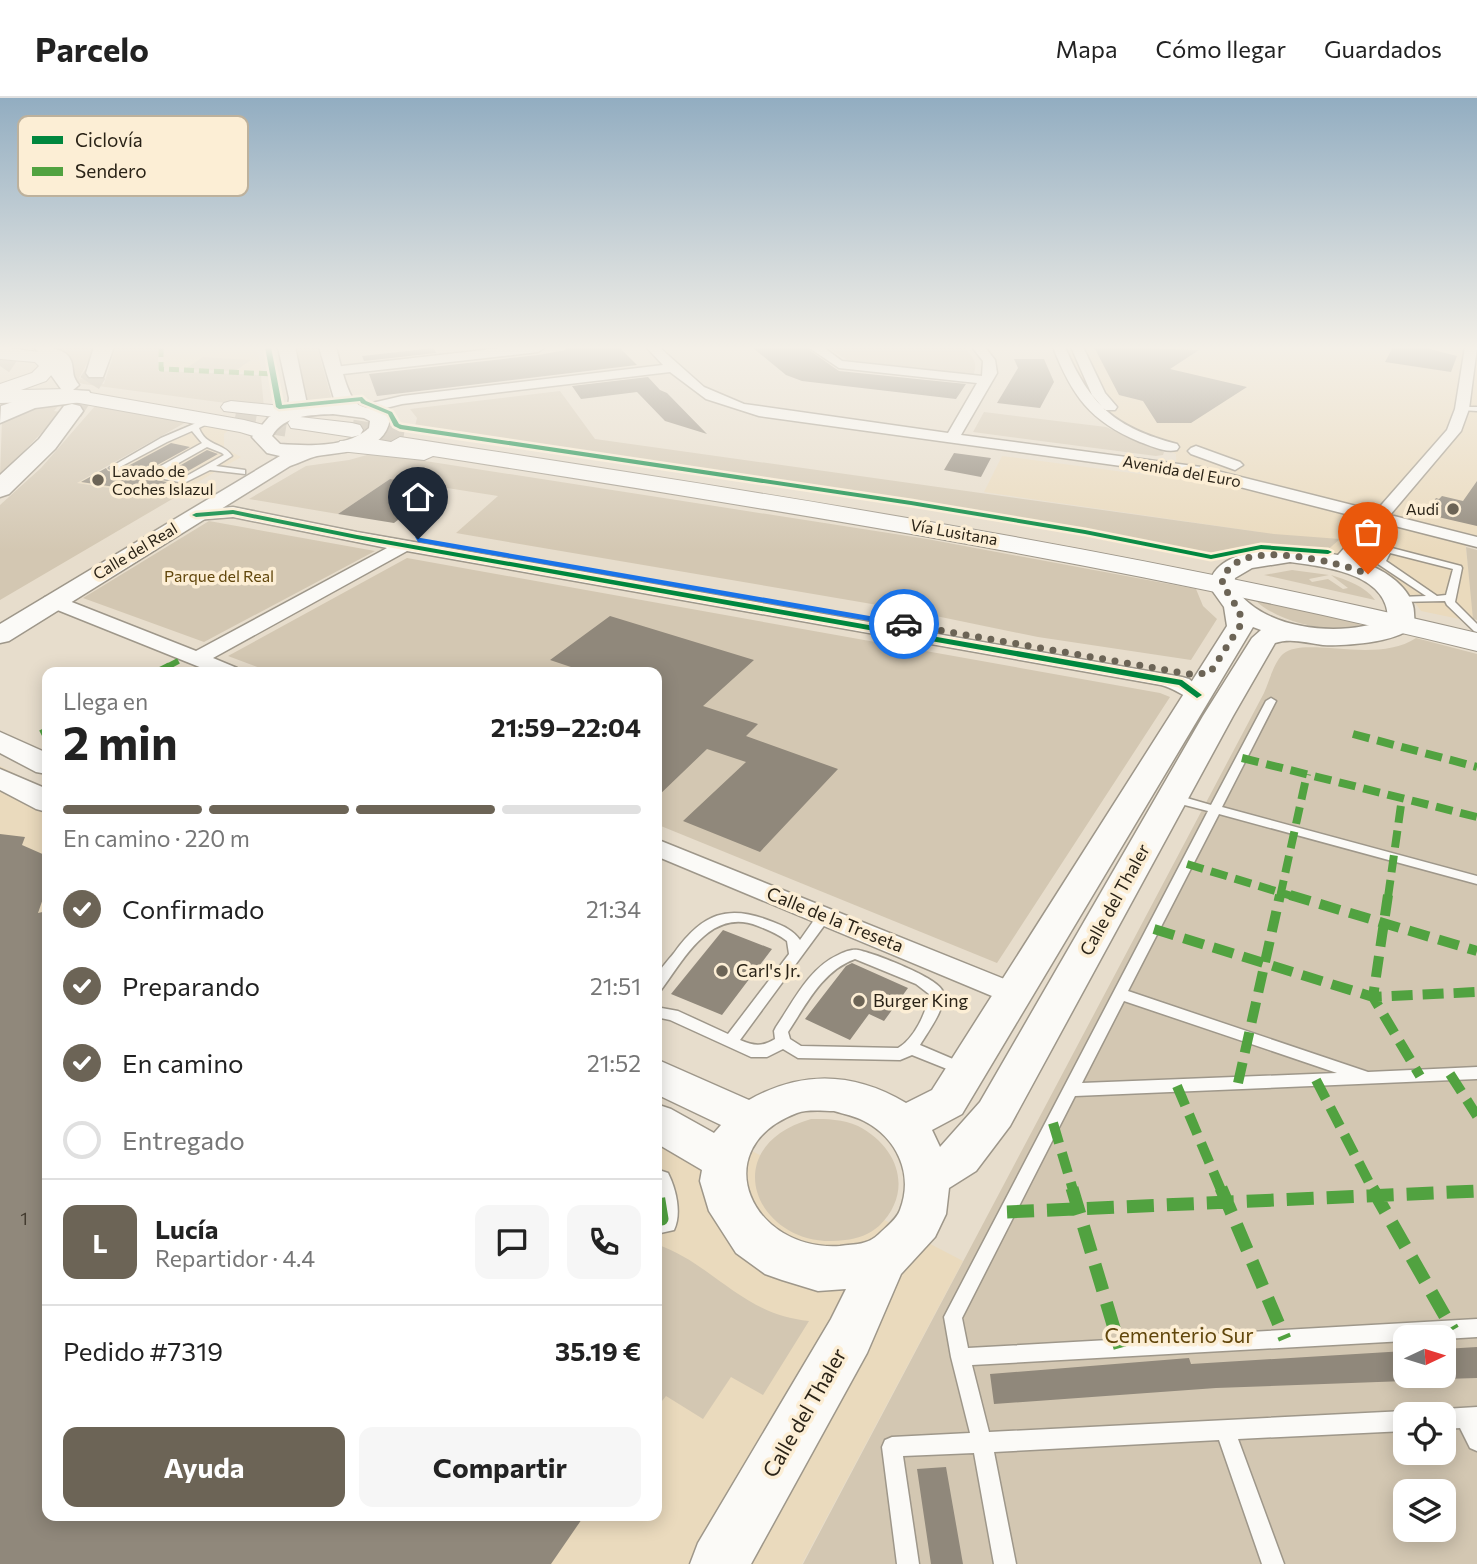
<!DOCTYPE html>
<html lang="es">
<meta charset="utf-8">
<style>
:root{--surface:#fff;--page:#f6f6f6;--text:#222;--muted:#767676;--line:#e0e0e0;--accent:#6c6456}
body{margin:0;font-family:Commissioner,sans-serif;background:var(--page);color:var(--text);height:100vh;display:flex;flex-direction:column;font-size:26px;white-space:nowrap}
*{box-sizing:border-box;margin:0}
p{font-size:23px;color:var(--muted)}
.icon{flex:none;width:38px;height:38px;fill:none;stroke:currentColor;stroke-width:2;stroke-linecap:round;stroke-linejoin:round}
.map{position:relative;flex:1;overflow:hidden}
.panel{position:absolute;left:42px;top:569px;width:620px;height:854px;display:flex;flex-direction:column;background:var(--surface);border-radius:14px;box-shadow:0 4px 18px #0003}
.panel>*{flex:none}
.needle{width:46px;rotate:86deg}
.fabs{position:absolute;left:1393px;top:1227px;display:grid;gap:14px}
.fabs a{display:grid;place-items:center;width:63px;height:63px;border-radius:14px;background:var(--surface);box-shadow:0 4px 18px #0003;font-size:35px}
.pin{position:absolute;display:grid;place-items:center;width:60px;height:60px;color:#fff;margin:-72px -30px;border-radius:50% 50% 50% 0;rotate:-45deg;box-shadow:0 0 7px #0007}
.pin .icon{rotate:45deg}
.courier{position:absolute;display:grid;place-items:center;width:70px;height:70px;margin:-35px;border:5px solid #1a73e8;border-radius:50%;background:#fff;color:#222;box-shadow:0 2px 9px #0007}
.overview em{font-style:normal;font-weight:700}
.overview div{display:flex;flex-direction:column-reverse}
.overview{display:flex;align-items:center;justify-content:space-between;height:119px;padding:0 21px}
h1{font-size:46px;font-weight:700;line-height:52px}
.bar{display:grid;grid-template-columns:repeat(4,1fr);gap:10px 7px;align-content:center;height:84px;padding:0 21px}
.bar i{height:9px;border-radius:5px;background:var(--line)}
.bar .active{background:var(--accent)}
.bar p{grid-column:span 4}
.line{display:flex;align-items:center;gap:18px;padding:0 21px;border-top:2px solid var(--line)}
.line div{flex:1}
.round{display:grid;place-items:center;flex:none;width:74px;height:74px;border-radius:14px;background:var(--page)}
ol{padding:0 21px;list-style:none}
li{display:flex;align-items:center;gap:21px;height:77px}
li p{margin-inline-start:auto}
li .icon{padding:7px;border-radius:50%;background:var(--accent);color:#fff;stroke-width:4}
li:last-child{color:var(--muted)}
li i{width:38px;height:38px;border:4px solid var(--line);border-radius:50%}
.button{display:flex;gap:14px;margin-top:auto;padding:14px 21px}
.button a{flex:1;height:80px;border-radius:14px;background:var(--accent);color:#fff;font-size:28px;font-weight:700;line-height:80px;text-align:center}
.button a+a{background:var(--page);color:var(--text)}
header{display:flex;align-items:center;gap:42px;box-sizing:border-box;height:98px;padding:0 35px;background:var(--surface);border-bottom:2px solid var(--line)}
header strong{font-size:33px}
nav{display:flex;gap:38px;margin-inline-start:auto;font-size:24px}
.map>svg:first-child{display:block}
.built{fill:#eadabd}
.green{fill:#d3c7b2;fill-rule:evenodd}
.building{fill:#90887b}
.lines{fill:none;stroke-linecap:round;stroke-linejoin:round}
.primary-tunnel{stroke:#c1b8a8;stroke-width:21;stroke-dasharray:21 10;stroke-linecap:butt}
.highway-tunnel{stroke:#c1b8a8;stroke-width:22;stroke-dasharray:22 11;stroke-linecap:butt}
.lane-casing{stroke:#9e978a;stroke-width:3}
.street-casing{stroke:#9e978a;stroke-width:3}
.secondary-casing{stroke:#9e978a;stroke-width:3}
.primary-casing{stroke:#9e978a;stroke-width:2}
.highway-casing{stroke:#9e978a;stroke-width:3}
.lane{fill:#fbfaf7;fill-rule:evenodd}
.street{fill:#fbfaf7;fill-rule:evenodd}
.secondary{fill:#fbfaf7;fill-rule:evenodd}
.primary{fill:#fbfaf7;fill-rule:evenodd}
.highway{fill:#fbfaf7;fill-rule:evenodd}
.quiet-far4{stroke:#51a240;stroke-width:5;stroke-dasharray:10 5;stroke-linecap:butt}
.quiet-far3{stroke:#51a240;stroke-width:6;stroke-dasharray:13 6;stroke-linecap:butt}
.quiet-far2{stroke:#51a240;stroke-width:8;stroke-dasharray:17 8;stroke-linecap:butt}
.quiet-far1{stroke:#51a240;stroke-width:10;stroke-dasharray:21 10;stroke-linecap:butt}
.quiet{stroke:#51a240;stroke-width:13;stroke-dasharray:27 13;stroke-linecap:butt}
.cycleway-casing{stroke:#fceed5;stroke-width:5}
.cycleway{fill:#00873e;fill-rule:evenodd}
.route{fill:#1a73e8}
.done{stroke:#6c6456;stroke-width:7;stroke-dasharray:0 12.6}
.poi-dot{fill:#6c6456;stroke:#fceed5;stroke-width:2.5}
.labels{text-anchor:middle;stroke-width:7;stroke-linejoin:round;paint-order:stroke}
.far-poi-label{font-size:16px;fill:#2a2317;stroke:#fceed5;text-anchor:start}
.far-street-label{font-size:16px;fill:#2a2317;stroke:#fceed5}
.far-park-label{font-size:16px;fill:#61460b;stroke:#fceed5}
.street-label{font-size:18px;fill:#2a2317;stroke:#fceed5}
.poi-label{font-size:18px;fill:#2a2317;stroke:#fceed5;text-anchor:start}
.near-number-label{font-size:18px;fill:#443c30}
.near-park-label{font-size:21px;fill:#61460b;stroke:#fceed5}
.near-street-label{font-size:21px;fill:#2a2317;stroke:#fceed5}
.key{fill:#fceed5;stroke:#bdb19c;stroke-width:2}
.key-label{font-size:19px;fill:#2a2317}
</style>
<header>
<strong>Parcelo</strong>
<nav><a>Mapa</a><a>Cómo llegar</a><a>Guardados</a></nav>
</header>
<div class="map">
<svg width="1477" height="1466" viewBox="0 0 1477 1466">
<rect width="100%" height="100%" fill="#e7ddcc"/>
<!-- built -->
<path class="built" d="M163 249H257L262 275 163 270Z
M1059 249H1477V445L1465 442 1474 524 1421 513 1409 496 1388 481 1319 457 1252 452 1259 434 984 394 1002 358 1177 381 1176 356 1101 318Z
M193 325 232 329 224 336V350L241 359 172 399 77 385Z
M0 668 47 692V1418H656V1003L963 1163 802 1466H0Z"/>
<!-- green -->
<path class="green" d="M51 249H96L79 280 104 286 116 249H158V273L261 277 264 310 83 286 72 282 69 276 73 264 69 258Z
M292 249H317L333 306 307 309Z
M827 249H963C972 257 979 265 973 277L847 262Z
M203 259 251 262 235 273 185 271Z
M560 293 595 341 1274 436 1340 441 1324 455 1267 451 1212 463 990 420 414 332 417 320 410 311Z
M62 303 54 313 61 314 0 379 2 321 11 314Z
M95 308 190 322 77 385 174 400 0 502V407L41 370Z
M984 314 1106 329 1164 354 1163 357 1156 358 973 334Z
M374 355 927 441 1196 491 1203 508 1217 521 1191 562 1038 539 907 512 456 435 498 398 390 381 338 416 249 401 306 368 349 362Z
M209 423 375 453 204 544 83 500Z
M1466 449 1477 452V522L1473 521Z
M407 460 1160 595 1170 599 997 865 656 726V574H271L228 558Z
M1292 472 1329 477 1309 481 1312 484 1328 481 1343 491 1348 490 1331 477C1347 482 1365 488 1375 502L1264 477Z
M1255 502 1368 523C1339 540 1278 525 1255 502Z
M1416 540 1477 556V1466H803L1264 595C1269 584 1274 564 1283 556 1305 537 1375 567 1416 540ZM1405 1239H1444V1278H1405ZM1405 1316H1444V1354H1405ZM1405 1393H1444V1432H1405Z
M811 1021C827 1021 843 1021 858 1028 899 1049 914 1094 879 1128 870 1136 857 1141 845 1142 759 1155 711 1050 811 1021Z
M656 1146C714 1166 742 1217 809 1223L763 1297 731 1279 703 1321 666 1298 658 1308Z"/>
<!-- building -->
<path class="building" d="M564 249H619L637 267 377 298 369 276 538 257 566 252Z
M752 249H805L839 273 966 286 956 301 802 283 786 277Z
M1094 249 1199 252 1170 271 1247 289 1191 325H1157L1143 303 1119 297Z
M1393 249H1422L1457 258 1451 274 1385 264Z
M434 250 436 255 364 263 362 258Z
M1014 261H1044L1054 284 1040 310 997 305 1018 270Z
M648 279 660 292 667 295 707 336 665 323 637 294 581 301 572 288Z
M171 345 190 349 150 371 128 368Z
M207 352 218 356 181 377 167 375Z
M954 355 991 360 981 379 944 372Z
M106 370 108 373 167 384 149 394 81 384Z
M390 381 440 389 394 425 338 416Z
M1477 383V428L1425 416 1436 400 1439 401 1442 398 1463 403Z
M610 518 754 562 703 608 758 626 746 638 838 671 760 754 683 723 746 664 707 651 656 700V574H586L550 562Z
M0 736 25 739 22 747 47 758V789L38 815 47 813V1418H584L551 1466H0Z
M723 832 772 851 722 917 671 896Z
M852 865 908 890 884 923 869 916 850 942 805 921 846 868Z
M1477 1249V1280L1444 1281V1251Z
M1405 1253V1283L1216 1290 994 1306 990 1276 1189 1260 1191 1266Z
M946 1369 963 1466H931L917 1371Z"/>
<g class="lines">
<!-- primary-tunnel -->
<path class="primary-tunnel" d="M235 320 291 329
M352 332 408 341"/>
<!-- highway-tunnel -->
<path class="highway-tunnel" d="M0 268 13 249
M72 313 96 275"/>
<defs>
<path id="lane" d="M1462 309H1477V313L1460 312V310Z
M208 320 215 322 199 330C206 349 223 344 232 358L216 368 245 372V376L210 372 184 385 109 370 161 340ZM192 333 202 345 150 374 120 369 167 344ZM207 349 222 355 224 357 183 380 159 376Z
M1388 449 1461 468 1462 470 1455 504 1477 526V534L1474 533 1447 507 1445 503 1397 504V500L1400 499 1426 498 1378 466 1377 464 1385 450ZM1390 455 1453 471 1446 497 1437 498 1386 463Z
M1271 600 1276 603 1222 709 1477 778V786L1219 716 1128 893 1368 974 1477 969V981L1075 998 962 1220 968 1250 1477 1221V1239L1444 1241V1239H1405V1243L972 1267 989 1334 1405 1313 1412 1316H1405V1333L1238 1341 1284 1466H1262L1219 1342 994 1354 1016 1466H994L974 1355 903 1358 919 1466H897L882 1349 885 1342 892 1339 970 1335 951 1259 944 1219 1208 713 1169 703 1167 700 1173 696 1211 707 1266 603ZM1124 903 1337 975 1082 985Z
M824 813 829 815 831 818 829 821 740 942C754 948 762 949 775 941L774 933 776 929C793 904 809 870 838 857 844 854 852 851 858 852 873 855 940 880 943 894 947 909 927 935 920 947L967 967 970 971 967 975 962 977 912 957 900 962 798 960 783 951 767 959H751L670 922 656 919V909L678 913 728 936 789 856 787 843C778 836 768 832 758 828 711 809 685 860 661 892L656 893C656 873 662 870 674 855 702 816 727 805 773 824 783 828 793 832 800 842L819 815ZM855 861 916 886 929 896C927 914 914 941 898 950L801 948 790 941 788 934C806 907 822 873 855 861Z
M1477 1309V1353L1470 1350 1460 1330 1444 1331V1316H1436L1444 1311Z"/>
<path id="street" d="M511 249 544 250 538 254 334 277 327 273 334 269Z
M646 249H659L704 289 744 306 948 335 977 285 839 270 808 249H823L842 263 982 278 983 263 972 249H985L995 262 997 275 961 337 1201 369 1376 413 1447 332 1455 311 1465 249H1477L1469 311 1461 333 1390 417 1477 439V449L1383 425 1346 469 1340 470 1331 465 1369 422 1201 379 759 318 706 301 670 274 402 306 382 311 370 319 363 315 372 305 402 298 663 267Z
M1053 249H1065C1090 307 1115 330 1177 346L1179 349 1177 352C1165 355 1151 348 1140 344 1090 323 1072 298 1053 249Z
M1071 249H1083L1105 295 1117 309 1115 312H1105L1092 297Z
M1196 348 1240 364 1243 367 1235 372 1191 356 1188 353 1191 350Z
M233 409 357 434 1182 579 1189 581 1208 597 1204 601C1188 605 1177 590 1161 587L407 453 213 560 237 570 240 574H212L45 507 43 503 45 499H59L196 553 387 450 233 419 196 422 188 417 196 412Z
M656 741 1024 889 1028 896 1024 903 1014 906 1004 903 656 758Z
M656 1071 668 1075C676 1091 682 1115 674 1132L656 1136Z"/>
<path id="secondary" d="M278 249H295L307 306 335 304 319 249H336C340 263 347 300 359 307 370 313 381 310 390 321 384 356 344 353 317 358 308 360 299 365 290 368L9 543 0 545V526L280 358 267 355 252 339 269 319 288 311 289 300ZM333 316 364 320 370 323 369 330C347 350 308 348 280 346L272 338C284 317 311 317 333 316Z
M1290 450C1325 454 1368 459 1396 483 1405 491 1414 502 1414 515 1414 520 1416 525 1411 530 1394 545 1344 548 1323 547 1307 545 1291 540 1275 545L1233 618 1010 1028 976 1073 949 1090 946 1116 935 1139 901 1176 867 1255 751 1466H690L698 1445 831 1221 846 1191 818 1193 782 1182 765 1176 736 1155 709 1113 700 1083 702 1072 656 1045V1006L671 1011 714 1035 721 1027 656 996V961L749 1002C802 972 854 974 906 1005L932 992 1227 528 1224 509 1209 488C1214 454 1262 452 1290 450ZM1290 464C1325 469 1388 475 1388 521 1344 540 1261 533 1234 488L1235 480 1252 470ZM1253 529 1261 532 1252 540 1203 618 980 1004 940 1049 932 1032 962 1016ZM834 1013C844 1016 855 1018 864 1023 897 1040 914 1076 900 1112 897 1121 886 1129 879 1136 868 1147 855 1146 840 1148 751 1154 704 1050 797 1015 808 1011 823 1013 834 1013Z
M0 634 47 655V676L36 674 0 655Z
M0 671 47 691V714L36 711 0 692Z"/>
<path id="primary" d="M0 249 47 255 60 267 46 283 21 292 68 291 244 322 271 329 274 334 271 339 263 341 240 334 68 303 0 305V286L32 275 39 268 35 264 0 261Z
M231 303 292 309 299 311 303 315 300 319 352 325 360 327 363 332 360 337 352 339 299 331 291 330 288 325 291 321 224 313 221 309 224 305Z
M400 339C761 394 1121 450 1477 535V553C1132 468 784 413 433 358L424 362 340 353 337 348 340 343 374 341 391 344Z"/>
<path id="highway" d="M33 249C46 249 69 249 72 266 74 276 72 278 79 287L73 292 89 293 92 298 89 303 35 310 0 325 1 308 29 298 65 293 61 291 51 277 52 266Z
M94 249H114L103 279H89L86 275Z
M72 306 80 308 83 313 55 351 9 396 0 399V377L39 341 64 308Z"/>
</defs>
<!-- lane casing -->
<use href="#lane" class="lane-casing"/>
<!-- street casing -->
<use href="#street" class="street-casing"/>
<!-- secondary casing -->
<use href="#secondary" class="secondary-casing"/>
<!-- primary casing -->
<use href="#primary" class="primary-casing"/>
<!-- highway casing -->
<use href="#highway" class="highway-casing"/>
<!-- lane -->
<use href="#lane" class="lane"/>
<!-- street -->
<use href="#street" class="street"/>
<!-- secondary -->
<use href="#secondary" class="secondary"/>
<!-- primary -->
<use href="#primary" class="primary"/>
<!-- highway -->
<use href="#highway" class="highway"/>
<!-- quiet-far4 -->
<path class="quiet-far4" d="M161 249V271L273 276"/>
<!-- quiet-far3 -->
<path class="quiet-far3" d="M167 569 180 562"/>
<!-- quiet-far2 -->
<path class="quiet-far2" d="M158 574 170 568
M41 636 47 633
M1353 636 1477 669
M1242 660 1477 719
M1187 766 1295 799
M1280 799 1307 676
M1388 799 1402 700"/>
<!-- quiet-far1 -->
<path class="quiet-far1" d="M1290 797 1477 853
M1388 797 1373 899 1420 978
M1154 831 1373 899 1477 894
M1450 976 1477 1018
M1316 982 1373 1092
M1238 985 1280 797
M1177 988 1221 1092
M1053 1025 1073 1092
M656 1085 657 1092"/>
<!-- quiet -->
<path class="quiet" d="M1072 1090 1120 1250
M1221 1090 1285 1241
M1372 1090 1453 1232
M1007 1114 1477 1093
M656 1121H662L657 1090"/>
<defs>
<path id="cycleway" d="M265 249H271L282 307 362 299 366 303 392 314 399 326 402 327 911 403 1085 432 1211 457 1261 447 1328 452 1332 454 1328 456 1261 451 1211 461 1085 436 911 407 400 331 394 328 388 316 361 305 360 303 279 311 276 309Z
M233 412 357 437 1182 582 1202 597 1197 600 1179 587 1161 584 357 441 233 416 196 419 192 417 196 415Z"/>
</defs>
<!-- cycleway casing -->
<use href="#cycleway" class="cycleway-casing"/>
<!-- cycleway -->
<use href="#cycleway" class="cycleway"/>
</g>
<!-- sky -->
<linearGradient id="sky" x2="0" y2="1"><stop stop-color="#92adc1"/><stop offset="0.55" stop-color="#f4f0e8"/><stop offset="1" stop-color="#f4f0e8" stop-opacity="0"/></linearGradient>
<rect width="1477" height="454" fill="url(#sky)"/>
<!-- route -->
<path class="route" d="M415 439 904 524 908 526 904 529 418 444Z"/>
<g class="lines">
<!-- done -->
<path class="done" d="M904 526 1189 576 1210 575 1240 528V514L1222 486C1229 435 1338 464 1368 476"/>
</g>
<!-- markers -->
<g class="poi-dot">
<circle cx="98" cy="382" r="7"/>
<circle cx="1453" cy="411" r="7"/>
<circle cx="722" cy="873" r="7"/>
<circle cx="859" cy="903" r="7"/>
</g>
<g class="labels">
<!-- far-poi labels -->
<g class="far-poi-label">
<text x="112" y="379">Lavado de<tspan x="112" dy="18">Coches Islazul</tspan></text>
<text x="1439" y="417" text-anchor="end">Audi</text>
</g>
<!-- far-street labels -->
<g class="far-street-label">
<text transform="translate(1182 373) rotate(10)" y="6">Avenida del Euro</text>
<text transform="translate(954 434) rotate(10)" y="6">Vía Lusitana</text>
<text transform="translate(135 453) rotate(-31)" y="6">Calle del Real</text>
</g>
<!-- far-park labels -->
<g class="far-park-label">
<text x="219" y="484">Parque del Real</text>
</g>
<!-- street labels -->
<g class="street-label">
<text transform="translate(1115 802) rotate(-61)" y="6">Calle del Thaler</text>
<text transform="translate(835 822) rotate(22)" y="6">Calle de la Treseta</text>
</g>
<!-- poi labels -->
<g class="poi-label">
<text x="736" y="879">Carl's Jr.</text>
<text x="873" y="909">Burger King</text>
</g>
<!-- near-number labels -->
<g class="near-number-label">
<text x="24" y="1127">1</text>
</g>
<!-- near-park labels -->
<g class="near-park-label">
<text x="1179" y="1245">Cementerio Sur</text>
</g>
<!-- near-street labels -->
<g class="near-street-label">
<text transform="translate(805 1315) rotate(-60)" y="7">Calle del Thaler</text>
</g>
</g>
<!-- legend -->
<rect x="18" y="18" width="230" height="80" rx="10" class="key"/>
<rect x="32" y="38" width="31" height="8" fill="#00873e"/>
<rect x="32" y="69" width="31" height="9" fill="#51a240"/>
<g class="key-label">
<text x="75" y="49">Ciclovía</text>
<text x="75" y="80">Sendero</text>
</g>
</svg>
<div class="fabs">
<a><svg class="needle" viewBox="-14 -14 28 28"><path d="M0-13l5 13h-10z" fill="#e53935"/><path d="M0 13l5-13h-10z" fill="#767676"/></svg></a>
<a><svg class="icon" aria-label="locate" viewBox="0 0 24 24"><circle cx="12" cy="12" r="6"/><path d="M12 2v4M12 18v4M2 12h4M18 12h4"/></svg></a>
<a><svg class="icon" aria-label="layers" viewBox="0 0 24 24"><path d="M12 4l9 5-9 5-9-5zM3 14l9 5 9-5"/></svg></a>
</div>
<div class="pin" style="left:1368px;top:476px;background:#ea580c"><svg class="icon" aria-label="bag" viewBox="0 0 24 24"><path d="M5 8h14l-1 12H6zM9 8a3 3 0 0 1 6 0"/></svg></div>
<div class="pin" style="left:418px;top:441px;background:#1f2937"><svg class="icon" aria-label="home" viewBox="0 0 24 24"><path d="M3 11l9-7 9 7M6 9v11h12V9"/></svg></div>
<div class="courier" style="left:904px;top:526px"><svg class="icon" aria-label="car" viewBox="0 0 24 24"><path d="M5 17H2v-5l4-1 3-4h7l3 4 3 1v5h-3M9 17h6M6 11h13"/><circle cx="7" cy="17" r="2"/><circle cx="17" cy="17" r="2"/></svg></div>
<section class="panel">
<div class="overview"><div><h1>2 min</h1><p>Llega en</p></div><em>21:59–22:04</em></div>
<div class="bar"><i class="active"></i><i class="active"></i><i class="active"></i><i></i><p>En camino · 220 m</p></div>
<ol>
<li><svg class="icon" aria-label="check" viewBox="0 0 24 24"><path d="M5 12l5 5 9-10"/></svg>Confirmado<p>21:34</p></li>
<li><svg class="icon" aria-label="check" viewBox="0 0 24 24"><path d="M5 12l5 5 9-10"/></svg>Preparando<p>21:51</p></li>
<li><svg class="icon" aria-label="check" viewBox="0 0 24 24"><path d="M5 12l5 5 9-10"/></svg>En camino<p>21:52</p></li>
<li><i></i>Entregado</li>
</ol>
<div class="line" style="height:126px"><b class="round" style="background:var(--accent);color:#fff">L</b><div><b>Lucía</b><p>Repartidor · 4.4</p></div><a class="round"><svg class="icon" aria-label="chat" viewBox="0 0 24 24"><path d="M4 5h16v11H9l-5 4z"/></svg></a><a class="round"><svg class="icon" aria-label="phone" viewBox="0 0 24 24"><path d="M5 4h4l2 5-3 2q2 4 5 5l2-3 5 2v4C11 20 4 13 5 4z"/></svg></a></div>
<div class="line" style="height:91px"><div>Pedido #7319</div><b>35.19 €</b></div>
<div class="button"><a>Ayuda</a><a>Compartir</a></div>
</section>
</div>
